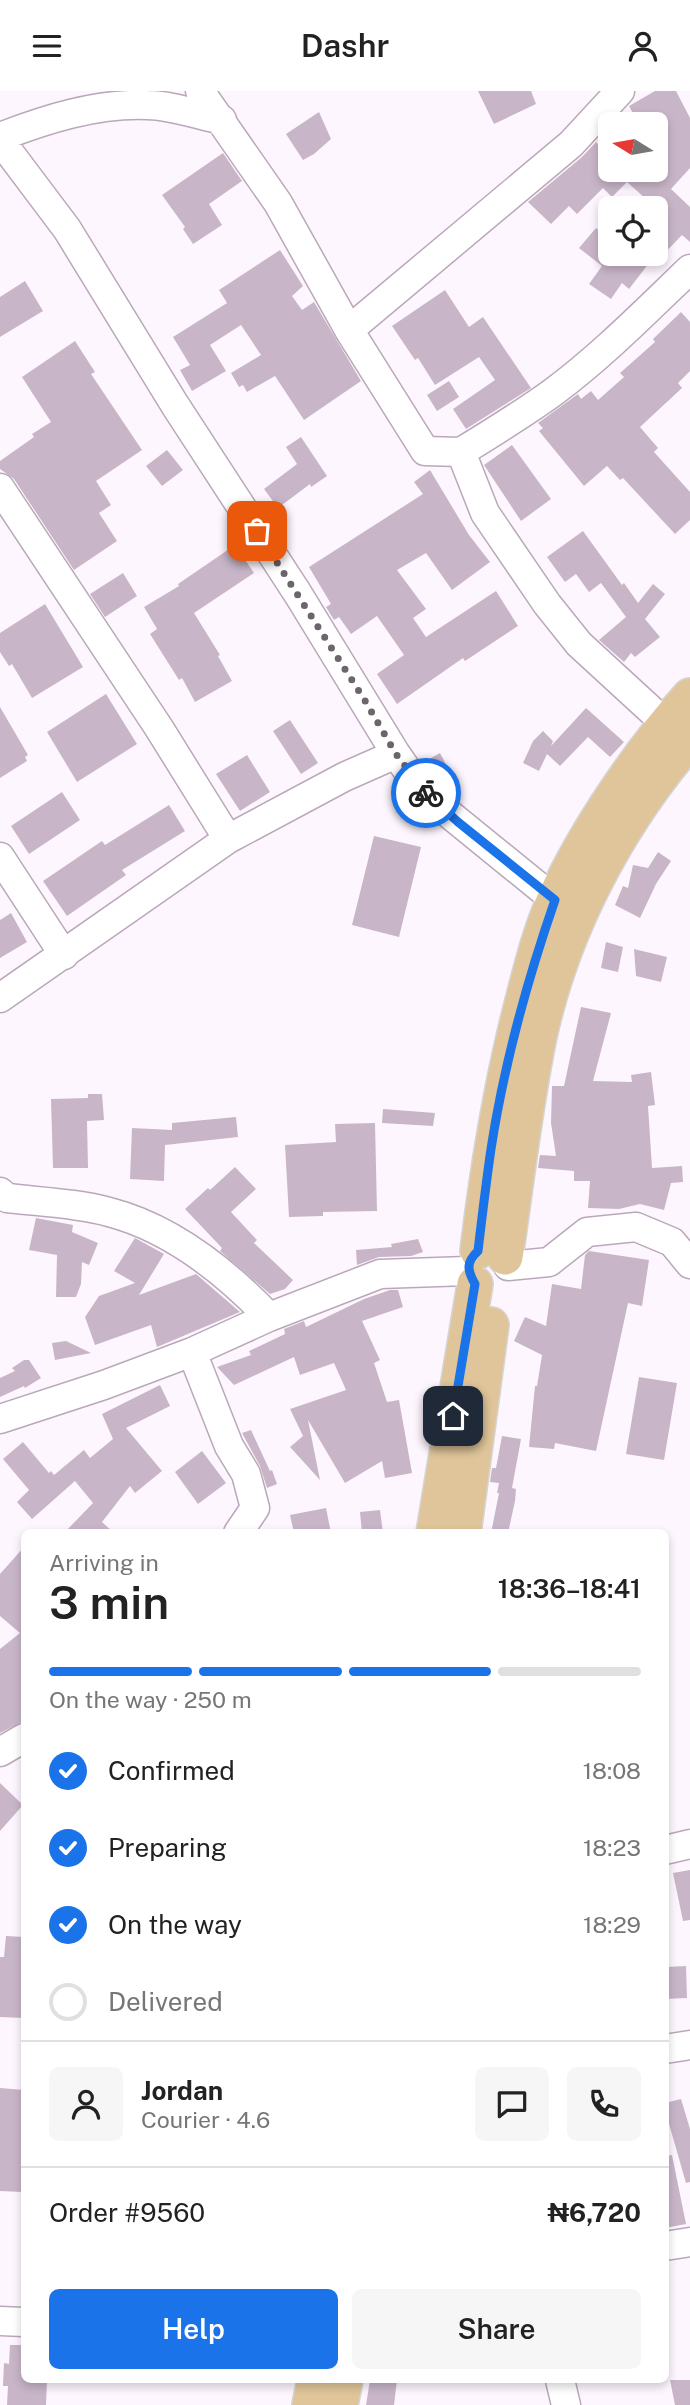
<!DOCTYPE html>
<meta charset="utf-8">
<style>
:root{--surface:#fff;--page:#f6f6f6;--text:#222;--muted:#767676;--line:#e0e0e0;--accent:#1a73e8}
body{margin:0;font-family:"Public Sans",sans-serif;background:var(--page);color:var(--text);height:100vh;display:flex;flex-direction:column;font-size:26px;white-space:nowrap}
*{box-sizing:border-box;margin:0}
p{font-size:23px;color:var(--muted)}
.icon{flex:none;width:38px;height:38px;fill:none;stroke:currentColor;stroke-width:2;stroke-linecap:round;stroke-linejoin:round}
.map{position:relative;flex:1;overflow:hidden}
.drawer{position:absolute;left:21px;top:1438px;width:648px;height:854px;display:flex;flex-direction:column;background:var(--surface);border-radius:10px;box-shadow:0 4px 10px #0003}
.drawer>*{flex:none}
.needle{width:46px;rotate:281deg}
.controls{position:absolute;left:598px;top:21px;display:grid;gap:14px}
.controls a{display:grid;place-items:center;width:70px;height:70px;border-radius:10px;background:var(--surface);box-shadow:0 4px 10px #0003;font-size:35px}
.pin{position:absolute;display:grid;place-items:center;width:60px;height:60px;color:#fff;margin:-30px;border-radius:14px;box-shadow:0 4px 10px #0006}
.courier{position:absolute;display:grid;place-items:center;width:70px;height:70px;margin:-35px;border:5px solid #1a73e8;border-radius:50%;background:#fff;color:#222;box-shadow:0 2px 9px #0007}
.headline em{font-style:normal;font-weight:600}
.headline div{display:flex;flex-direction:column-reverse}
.headline{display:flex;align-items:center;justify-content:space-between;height:119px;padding:0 28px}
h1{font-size:46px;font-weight:600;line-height:52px}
.bar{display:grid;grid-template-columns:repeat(4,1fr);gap:10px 7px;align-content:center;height:84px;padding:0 28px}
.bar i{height:9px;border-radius:5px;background:var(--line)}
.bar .on{background:var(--accent)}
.bar p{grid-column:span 4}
.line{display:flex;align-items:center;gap:18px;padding:0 28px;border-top:2px solid var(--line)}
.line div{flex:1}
.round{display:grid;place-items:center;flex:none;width:74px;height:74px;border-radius:10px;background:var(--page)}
ol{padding:0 28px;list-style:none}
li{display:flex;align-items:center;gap:21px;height:77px}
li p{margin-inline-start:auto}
li .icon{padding:7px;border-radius:50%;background:var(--accent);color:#fff;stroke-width:4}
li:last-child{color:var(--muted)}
li i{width:38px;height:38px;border:4px solid var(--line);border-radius:50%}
.primary-button{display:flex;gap:14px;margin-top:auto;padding:14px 28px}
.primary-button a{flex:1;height:80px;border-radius:10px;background:var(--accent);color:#fff;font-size:28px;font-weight:600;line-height:80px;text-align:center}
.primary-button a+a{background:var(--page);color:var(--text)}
header{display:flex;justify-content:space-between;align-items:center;height:91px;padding:0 28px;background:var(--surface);font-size:32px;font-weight:600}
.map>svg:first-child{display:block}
.building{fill:#c8b6c8}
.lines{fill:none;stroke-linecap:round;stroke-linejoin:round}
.minor-casing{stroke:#baa8ba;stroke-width:31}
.major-casing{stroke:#d6d5d6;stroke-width:38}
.minor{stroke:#fff;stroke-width:28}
.major{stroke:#dfc599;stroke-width:35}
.done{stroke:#6c656c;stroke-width:7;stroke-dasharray:0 12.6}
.route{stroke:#1a73e8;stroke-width:9}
</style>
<header><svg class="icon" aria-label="menu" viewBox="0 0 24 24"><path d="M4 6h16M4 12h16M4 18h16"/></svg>Dashr<svg class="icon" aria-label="person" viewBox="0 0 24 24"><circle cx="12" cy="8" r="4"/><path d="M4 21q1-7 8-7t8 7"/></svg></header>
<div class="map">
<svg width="690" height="2314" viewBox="0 0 690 2314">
<rect width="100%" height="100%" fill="#fef6fe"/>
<!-- building -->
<path class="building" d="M478 0H531L536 13 494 33Z
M655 0H676L690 27V77L671 98 690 116V151L682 144 656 171V163L629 198 622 192 611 208 589 193 602 175 579 157 596 137 611 149V163H656V117L627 91 612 106 603 97 577 123 569 115 551 133 528 111 582 66 596 51 611 66V79H656V33H639L629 15Z
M319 21 331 48 314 63 303 69 286 43Z
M223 62 242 90 209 113 222 134 193 153 183 138 185 136 162 104Z
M280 159 303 195 292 205 302 219 314 211 361 290 304 329 275 285 247 301 243 294 239 296 231 282 261 264 241 234 210 254 226 280 192 300 180 279 190 274 173 246 227 212 219 199Z
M25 190 43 220 0 246V206Z
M445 199 469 236 483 226 531 297 466 338 453 318 495 289 479 266 435 294 418 267 415 269 392 235Z
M681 221 690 231V280L678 292 682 297 640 336 658 357 654 361 690 401V429L675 443 623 387 620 389 607 375 584 395 539 340 543 337 538 332 578 303 581 308 591 300 598 309 624 286 620 282 655 251 653 248Z
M75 250 95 281 91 283 142 359 96 390 111 414 99 422 117 450 74 479 14 388 0 378V370L34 346 32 343 51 331 22 286Z
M449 290 459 306 437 320 427 304Z
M301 346 327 385 311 396 310 393 278 417 264 398 297 373 286 356Z
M512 354 551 408 521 430 484 374Z
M167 359 183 379 162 395 146 375Z
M430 379 469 444 490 471 452 499 426 462 397 479 426 518 413 527 426 546 496 500 518 535 465 570 463 567 397 613 377 583 404 564 377 525 351 543 339 526 334 529 326 516 331 513 309 476 423 403 414 391Z
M583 440 622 494 624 492 638 512 653 493 665 503 645 528 660 546 635 566 631 562 624 571 599 549 626 526 601 492 589 501 576 483 565 491 547 466Z
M235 454 254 482 194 522 220 564 218 565 232 590 195 611 182 587 179 589 150 543 157 538 144 516 179 495 178 493Z
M123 482 137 505 105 526 90 503Z
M45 513 83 576 32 607 12 573 9 575 0 561V542Z
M106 603 137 653 77 691 47 641Z
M0 616 28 664 25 666 27 670 0 687Z
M586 617 624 651 610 666 588 646 560 675 547 663 539 680 523 672 533 650 543 640 553 650 551 655Z
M290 629 318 672 301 683 273 640Z
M440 662 449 679 445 681 450 688 442 694 422 672Z
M247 664 270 701 240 720 216 683Z
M62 701 80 729 29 763 11 735Z
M169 714 185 740 122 779 126 784 67 825 43 790 102 750 105 754Z
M374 745 421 756 399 846 352 834Z
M658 761 671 770 656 793 640 827 615 814 623 795 628 797 633 774 648 777Z
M11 822 27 851 0 867V829Z
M606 851 623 856 618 881 601 877Z
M634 858 667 866 661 891 636 885Z
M581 916 611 922 593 990 632 991 631 984 651 981 655 1014 648 1015 652 1077 682 1075 683 1091 671 1092 664 1119 640 1113 619 1118 588 1117 590 1090H574V1080L538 1077 540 1064 556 1065 551 1032 552 995H564Z
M88 1003H102L104 1029 87 1030 88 1077H53L51 1008 88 1007Z
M383 1018 435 1022 433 1035 382 1032Z
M236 1026 238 1046 165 1054 164 1090 130 1088 132 1037 172 1039V1032Z
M375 1032 377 1120 323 1121V1125L289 1126 285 1054 336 1051 335 1033Z
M235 1076 256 1098 231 1121 257 1149 254 1152 293 1189 285 1198 270 1203 220 1160 222 1157 185 1118 208 1097 210 1099Z
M36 1127 73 1134 72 1141 98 1152 89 1174 82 1171 81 1193 76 1206H56L57 1164 29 1159Z
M135 1147 164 1163 139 1204 196 1183 240 1221 157 1256 151 1234 95 1254 85 1226 99 1205 135 1192 114 1180Z
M418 1148 423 1161 411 1165 379 1166 357 1174 356 1159 392 1156 391 1153Z
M589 1160 649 1169 642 1215 628 1212 596 1360 555 1352 554 1358 529 1356 535 1295H537L542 1264 514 1250 525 1226 546 1235 552 1193 581 1198 585 1164Z
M390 1199H398L403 1216 362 1230 380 1269 374 1272 387 1311 399 1309 412 1382 385 1387 382 1370 345 1392 308 1329 320 1389 290 1356 303 1345 290 1318 346 1299 334 1272 300 1284 294 1266 234 1294 217 1276 251 1264 249 1260 285 1243 284 1238 304 1230 306 1236 364 1208Z
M66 1250 91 1262 55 1269 52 1252Z
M24 1269H29L41 1287 25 1297 24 1295 0 1306V1287L15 1280 12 1277Z
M639 1286 677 1292 664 1369 626 1363Z
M160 1294 170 1315 126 1337 162 1380 135 1402 130 1395 102 1431 114 1442H64L93 1412 75 1390 32 1428 17 1411 29 1399 3 1368 23 1351 49 1382 51 1380 54 1384 84 1359 90 1367 113 1348 102 1323Z
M251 1339 270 1380 272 1379 277 1393 267 1397 260 1375 242 1342Z
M502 1345 521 1348 512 1397 516 1398 515 1410 508 1442H491L499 1402H497L499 1392 490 1391 492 1377H496Z
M202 1360 226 1392 198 1413 175 1381Z
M326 1417 331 1442H294L290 1424Z
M380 1419 383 1442H362L360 1421Z
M24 1456V1630L0 1642V1558L20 1542 0 1525V1483Z
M0 1692 23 1714 0 1740Z
M690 1779V1829L683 1830 673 1782Z
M6 1845 24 1846V1927L0 1926V1866H4Z
M686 1875 687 1907 665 1908V1876Z
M0 1997 24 1999 22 2101 0 2100Z
M681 2008 690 2038V2091L686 2092 665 2019V2012Z
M672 2064 686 2133 665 2137V2065Z
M10 2254H24V2289H47L46 2314H7L8 2295H3L4 2272 9 2273Z
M370 2289H397L394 2314H366Z
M670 2289H690V2314H675Z"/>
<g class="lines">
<defs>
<path id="minor" d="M200 0 278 112 349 239 425 360 461 361 485 422 547 513 579 553 665 632
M0 46C46 28 97 12 147 14 171 14 198 24 222 29
M0 49 67 138 175 314 298 503 396 663 417 693 443 718 555 809
M349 239 571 53 620 0
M461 361C492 342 523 323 552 302 602 265 646 220 690 178
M0 397 159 637 228 748
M0 766 64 864
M0 907 228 748 344 686 396 663
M0 1101 7 1107C40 1111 76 1112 109 1121 171 1137 225 1180 269 1226
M508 1175 549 1171 587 1141 636 1136 672 1151 690 1173
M192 1261 229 1355 246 1383 255 1417 238 1442
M0 1328 104 1294 192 1261 269 1226 380 1183 467 1180
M0 1661 24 1647
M665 1759 690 1753
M665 1958 690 1954
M665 2155 690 2151
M0 2230 24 2231
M560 2289 566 2314"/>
<path id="major" d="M478 1160C488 1077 501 995 522 914 531 879 540 841 555 808 585 741 641 659 690 605
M505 1166C516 1092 524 1017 539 945 563 836 618 733 690 649
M434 1442 475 1193
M463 1442 491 1234
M310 2314 315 2289
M340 2314 345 2289"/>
</defs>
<!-- minor casing -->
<use href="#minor" class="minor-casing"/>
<!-- major casing -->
<use href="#major" class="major-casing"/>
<!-- minor -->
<use href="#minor" class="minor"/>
<!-- major -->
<use href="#major" class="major"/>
</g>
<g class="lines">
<!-- done -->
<path class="done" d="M257 440 364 608 396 663 426 702"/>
<!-- route -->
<path class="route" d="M426 702 458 731 555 809C527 890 504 973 491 1058 486 1092 482 1126 478 1160 466 1171 467 1179 475 1193L453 1325"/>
</g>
</svg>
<div class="controls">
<a><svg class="needle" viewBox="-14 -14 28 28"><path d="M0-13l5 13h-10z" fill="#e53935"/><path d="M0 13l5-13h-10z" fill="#767676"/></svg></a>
<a><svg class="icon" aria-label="locate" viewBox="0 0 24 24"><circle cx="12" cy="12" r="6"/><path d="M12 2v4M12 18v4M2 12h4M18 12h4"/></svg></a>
</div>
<div class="pin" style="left:257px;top:440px;background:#ea580c"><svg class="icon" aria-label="bag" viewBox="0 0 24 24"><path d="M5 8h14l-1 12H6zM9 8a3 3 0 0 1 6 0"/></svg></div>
<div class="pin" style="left:453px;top:1325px;background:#1f2937"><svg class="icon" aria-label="home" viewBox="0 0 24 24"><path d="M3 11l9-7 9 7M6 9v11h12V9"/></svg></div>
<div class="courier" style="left:426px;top:702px"><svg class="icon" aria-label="bike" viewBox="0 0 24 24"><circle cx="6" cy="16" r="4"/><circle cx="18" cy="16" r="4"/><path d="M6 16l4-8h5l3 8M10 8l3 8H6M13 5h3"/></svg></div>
<section class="drawer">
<div class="headline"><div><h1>3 min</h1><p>Arriving in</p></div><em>18:36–18:41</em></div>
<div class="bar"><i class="on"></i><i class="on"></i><i class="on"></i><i></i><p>On the way · 250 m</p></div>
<ol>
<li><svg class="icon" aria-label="check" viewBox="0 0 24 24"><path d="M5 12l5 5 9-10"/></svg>Confirmed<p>18:08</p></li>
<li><svg class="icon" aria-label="check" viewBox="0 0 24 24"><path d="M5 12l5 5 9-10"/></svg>Preparing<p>18:23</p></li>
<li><svg class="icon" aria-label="check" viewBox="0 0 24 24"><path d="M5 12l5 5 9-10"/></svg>On the way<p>18:29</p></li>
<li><i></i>Delivered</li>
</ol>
<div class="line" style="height:126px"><a class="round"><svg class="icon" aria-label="person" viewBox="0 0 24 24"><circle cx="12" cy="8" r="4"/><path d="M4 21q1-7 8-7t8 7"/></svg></a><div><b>Jordan</b><p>Courier · 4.6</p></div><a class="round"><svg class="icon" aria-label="chat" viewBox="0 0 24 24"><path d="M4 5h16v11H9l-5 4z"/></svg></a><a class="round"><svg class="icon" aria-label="phone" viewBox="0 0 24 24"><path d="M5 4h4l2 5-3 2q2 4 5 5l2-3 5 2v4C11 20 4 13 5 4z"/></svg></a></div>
<div class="line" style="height:91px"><div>Order #9560</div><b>₦6,720</b></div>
<div class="primary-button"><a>Help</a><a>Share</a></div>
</section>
</div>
